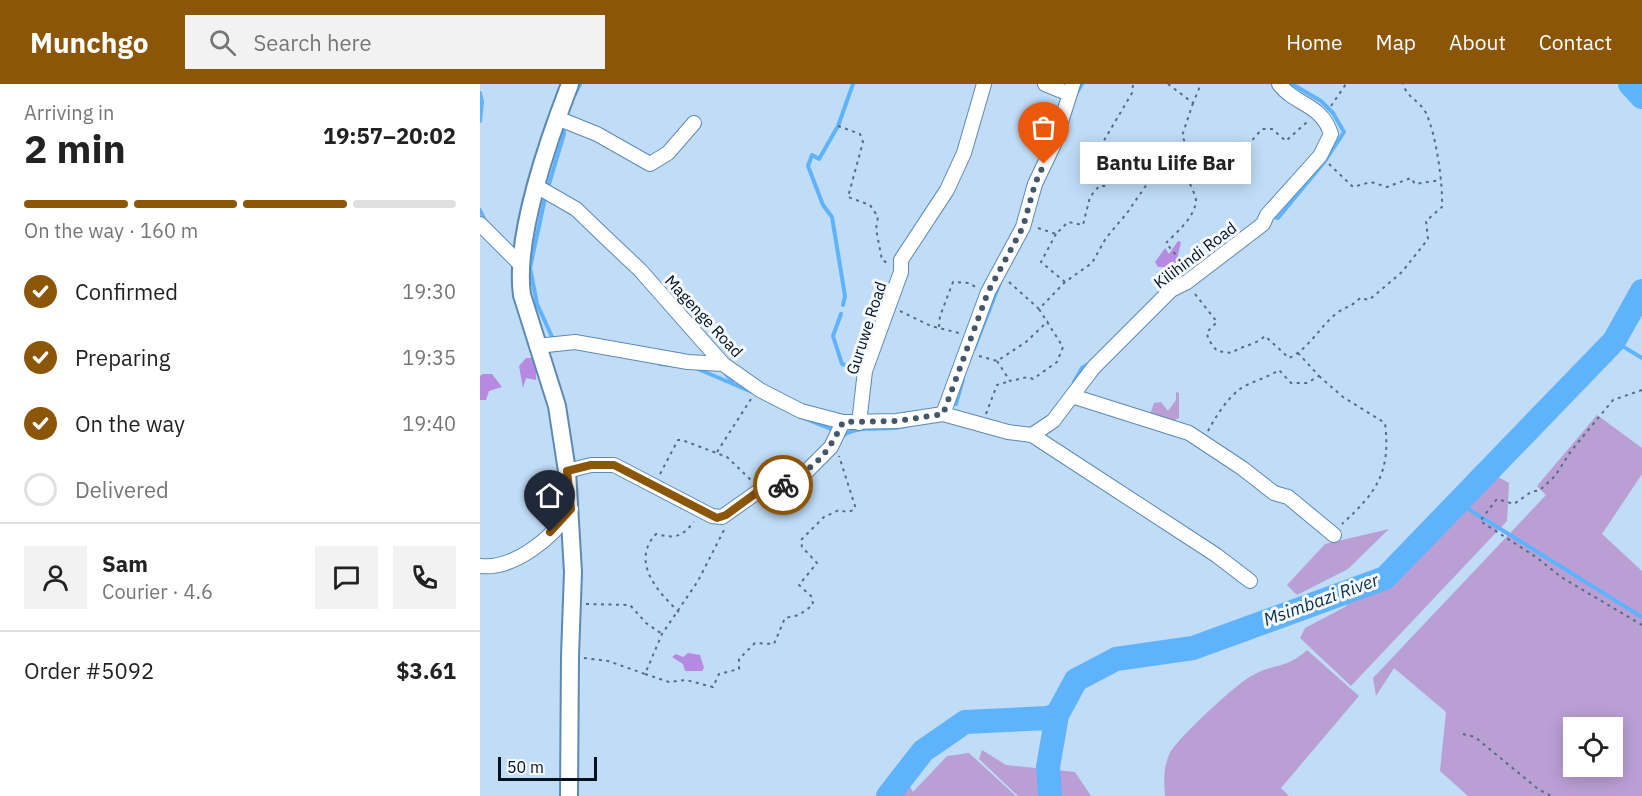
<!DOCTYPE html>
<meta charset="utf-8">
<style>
:root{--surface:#fff;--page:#f2f2f2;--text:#222;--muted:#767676;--line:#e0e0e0;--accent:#8c5608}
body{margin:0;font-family:"IBM Plex Sans",sans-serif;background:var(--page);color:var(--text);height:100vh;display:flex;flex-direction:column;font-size:22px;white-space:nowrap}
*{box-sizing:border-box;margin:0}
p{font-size:20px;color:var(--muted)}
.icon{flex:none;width:33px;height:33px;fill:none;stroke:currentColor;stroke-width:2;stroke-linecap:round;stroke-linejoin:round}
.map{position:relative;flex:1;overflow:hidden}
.side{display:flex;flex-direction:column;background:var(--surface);width:480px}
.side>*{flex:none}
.tools{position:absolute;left:1083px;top:633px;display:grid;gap:12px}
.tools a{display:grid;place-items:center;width:60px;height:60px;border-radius:0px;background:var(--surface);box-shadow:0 3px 15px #0003;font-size:30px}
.scale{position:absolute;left:18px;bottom:15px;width:99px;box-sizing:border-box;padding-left:6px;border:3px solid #010f1e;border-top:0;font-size:16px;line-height:21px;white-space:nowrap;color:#010f1e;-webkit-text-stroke:4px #f5faff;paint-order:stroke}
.pin{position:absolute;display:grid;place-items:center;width:51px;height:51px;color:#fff;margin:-62px -26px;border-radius:50% 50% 50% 0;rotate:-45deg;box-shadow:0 0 6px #0007}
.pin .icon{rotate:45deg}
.courier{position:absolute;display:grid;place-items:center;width:60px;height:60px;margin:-30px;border:4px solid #8c5608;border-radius:50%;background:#fff;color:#222;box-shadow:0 2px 8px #0007}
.bubble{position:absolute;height:42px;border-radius:0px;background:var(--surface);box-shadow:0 3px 15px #0003;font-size:20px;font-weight:700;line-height:42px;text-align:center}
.headline em{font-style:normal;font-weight:700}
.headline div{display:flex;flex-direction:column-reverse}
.headline{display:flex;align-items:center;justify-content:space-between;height:102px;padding:0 24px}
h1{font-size:39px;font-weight:700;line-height:45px}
.bar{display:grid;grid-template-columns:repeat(4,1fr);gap:9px 6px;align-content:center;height:72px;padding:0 24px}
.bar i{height:8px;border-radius:4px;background:var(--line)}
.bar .active{background:var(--accent)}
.bar p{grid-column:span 4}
.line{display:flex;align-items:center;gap:15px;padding:0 24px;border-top:2px solid var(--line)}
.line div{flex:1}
.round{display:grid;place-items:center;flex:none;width:63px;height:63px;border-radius:0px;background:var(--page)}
ol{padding:0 24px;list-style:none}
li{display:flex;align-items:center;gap:18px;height:66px}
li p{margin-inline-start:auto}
li .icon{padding:6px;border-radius:50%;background:var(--accent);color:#fff;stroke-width:4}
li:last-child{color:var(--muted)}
li i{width:33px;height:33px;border:3px solid var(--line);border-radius:50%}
header{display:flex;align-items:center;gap:36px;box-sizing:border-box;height:84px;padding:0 30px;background:var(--accent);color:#fff}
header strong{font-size:28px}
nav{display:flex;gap:33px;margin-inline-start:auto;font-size:21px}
.search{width:420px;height:54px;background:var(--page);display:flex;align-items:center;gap:15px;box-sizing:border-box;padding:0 21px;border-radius:0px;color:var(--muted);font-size:22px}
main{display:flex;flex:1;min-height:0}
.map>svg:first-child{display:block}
.green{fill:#ba9fd5;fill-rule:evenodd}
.forest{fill:#b78ae2}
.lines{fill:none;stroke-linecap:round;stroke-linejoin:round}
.stream{stroke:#5fb3fc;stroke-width:4}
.river{stroke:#5fb3fc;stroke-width:24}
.minor-casing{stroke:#5d8ab2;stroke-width:16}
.tertiary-casing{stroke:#5d8ab2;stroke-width:20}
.path{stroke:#586c80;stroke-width:2;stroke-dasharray:3 4.5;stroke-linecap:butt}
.minor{stroke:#fff;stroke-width:14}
.tertiary{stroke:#fff;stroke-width:16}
.done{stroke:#44576a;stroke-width:6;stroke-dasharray:0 10.8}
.route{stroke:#8c5608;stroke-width:8}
.labels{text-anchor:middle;stroke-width:6;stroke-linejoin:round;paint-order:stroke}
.street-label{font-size:16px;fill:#010f1e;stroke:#f5faff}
.water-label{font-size:18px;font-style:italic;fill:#092d49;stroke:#f5faff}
</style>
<header>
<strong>Munchgo</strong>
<div class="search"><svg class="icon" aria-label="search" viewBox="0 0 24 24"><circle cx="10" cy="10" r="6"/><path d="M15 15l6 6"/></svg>Search here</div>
<nav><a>Home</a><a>Map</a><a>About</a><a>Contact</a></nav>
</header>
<main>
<section class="side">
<div class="headline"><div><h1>2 min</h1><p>Arriving in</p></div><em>19:57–20:02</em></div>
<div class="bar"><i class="active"></i><i class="active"></i><i class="active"></i><i></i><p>On the way · 160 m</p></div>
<ol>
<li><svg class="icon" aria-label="check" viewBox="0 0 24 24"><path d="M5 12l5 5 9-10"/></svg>Confirmed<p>19:30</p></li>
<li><svg class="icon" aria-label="check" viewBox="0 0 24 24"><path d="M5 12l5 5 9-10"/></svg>Preparing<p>19:35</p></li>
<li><svg class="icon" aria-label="check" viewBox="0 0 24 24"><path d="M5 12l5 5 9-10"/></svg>On the way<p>19:40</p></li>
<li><i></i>Delivered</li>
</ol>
<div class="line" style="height:108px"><a class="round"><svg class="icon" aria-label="person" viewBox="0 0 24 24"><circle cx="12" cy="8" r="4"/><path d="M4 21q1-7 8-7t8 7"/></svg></a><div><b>Sam</b><p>Courier · 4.6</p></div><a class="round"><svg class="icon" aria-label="chat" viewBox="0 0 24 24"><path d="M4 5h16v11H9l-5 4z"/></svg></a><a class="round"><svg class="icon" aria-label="phone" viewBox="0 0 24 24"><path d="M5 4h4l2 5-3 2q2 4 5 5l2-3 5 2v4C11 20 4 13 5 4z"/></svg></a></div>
<div class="line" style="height:78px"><div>Order #5092</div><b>$3.61</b></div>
</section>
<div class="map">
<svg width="1162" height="712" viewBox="0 0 1162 712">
<rect width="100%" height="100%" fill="#c0dcf7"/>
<!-- green -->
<path class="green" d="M696 308 699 309V334L690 338 670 330 674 319 681 318 688 327 696 316Z
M1117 331 1162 364V390L1122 450 1162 487V712H988L960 687 966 628 914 584 896 612 893 594 1066 411 1057 402ZM1094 644H1132V682H1094Z
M1011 389 1029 399 1027 437 871 602 820 554 825 544 865 523 918 471 965 435Z
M909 445 868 485 817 511 807 501 845 460Z
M827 566 879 612 801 704 809 712H685C684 698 683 685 689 671 694 657 758 598 773 591 794 579 805 586 827 566Z
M502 666 526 681 595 688 611 712H538L499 675Z
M489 669 536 712H409L428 699 433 708 467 672Z"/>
<!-- forest -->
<path class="forest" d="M698 157 701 158 697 175 700 182 698 191H691L683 187V183H678L675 178 685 164 689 170Z
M46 274H55L60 288 56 289V296L46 294 43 304 39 282Z
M3 290H12L22 303 9 307 6 316H0V292Z
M208 569 220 571 224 584 222 587H205L203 580 192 573 196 570 203 573Z"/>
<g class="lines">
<!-- stream -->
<path class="stream" d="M0 9 2 18 0 37
M95 10 100 0
M596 10 602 0
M69 100 84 50 83 39
M69 116 65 114 50 184 57 220 73 255
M0 126 6 139
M790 132 798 134 845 77 864 48 853 29 841 17 812 0
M363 221 365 212 352 133 343 121 328 82 332 71 339 75 358 42 373 0
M361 230 353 252 362 280 381 286
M1134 257 1162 274
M494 265 521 196
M180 280 199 282
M218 285 272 308
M244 288 252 297
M594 298 602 284 610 279
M476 320 483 295
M321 333 351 345
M362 352C381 339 409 349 430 341
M977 418 1162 533"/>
<!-- river -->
<path class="river" d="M1150 0 1162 13
M408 712 443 667 485 638 567 634 577 631
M570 712 568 683 577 631 596 596 636 575 713 564 905 494 1134 257 1162 207"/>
<defs>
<path id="minor" d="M565 0 589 10
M77 34 117 50 170 80 188 69 214 39
M56 102 96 125 124 152 160 186 243 280 280 306 321 327 363 338 417 337 463 330 528 348 552 351 573 337 614 283 691 206 707 198 783 140 787 131 840 72 851 50C841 19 816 22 799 0
M0 140 41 181
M57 262 95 258 208 278 243 280
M592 312 709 349 762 384 794 409 808 413 854 451
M463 330 508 208 543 143 555 100 574 60 593 0
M379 339 385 287 421 188V176L467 106 484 69 504 0
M552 351 736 471 770 497
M87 387 111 381H134L232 432 242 433 276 409 300 403 322 392 351 363 363 338
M0 482C34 486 74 453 91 425"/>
<path id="tertiary" d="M89 712 90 572 93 488 87 387 77 322 42 211C34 154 69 54 90 0"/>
</defs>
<!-- minor casing -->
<use href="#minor" class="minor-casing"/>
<!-- tertiary casing -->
<use href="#tertiary" class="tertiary-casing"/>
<!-- path -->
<path class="path" d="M688 0 713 19 721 0
M653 1 652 9 619 65 635 77V88L648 86 667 100 697 85 709 97 746 86 782 45H792L806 57 827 38
M713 19 702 52 723 93
M851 22 866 0
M358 42 380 50 383 58 368 113 390 121 398 133 396 145 402 176 409 180
M849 80 873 103 891 98 907 103 931 94 935 100 961 96
M558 144 576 150 588 138 603 141 610 113 619 102H625L634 88
M576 150 561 178 585 198
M705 182 686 159C696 149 716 132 716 116 715 110 711 103 709 97
M529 198 559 225 585 198 612 179 626 154 647 129 667 100
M715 210 737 238 727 248 728 255 737 267 752 269C762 261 774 262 785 252L809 274C830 264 839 243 857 229 866 222 872 223 880 214L889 216 922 188 948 155 946 137 962 123C963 99 956 50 946 29 940 17 927 14 923 0
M420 227 451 242 479 249
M459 243 460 232 473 198 489 199 497 204
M499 272 517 277 546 258 568 237
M517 277 530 297 548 293 553 295 577 278 583 263 559 225
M839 292 863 313 905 339C911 388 897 408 862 440
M1162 306 1133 316 1091 367 1075 392 1060 406 1051 408 1034 420 1017 415 1000 437 1056 473 1081 493 1162 541
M506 330 517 301 530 297
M728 347C736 332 746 316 760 305 770 298 787 294 799 286L811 299H827L839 292 818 269
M237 368 271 315
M180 390 198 356H202L247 373 272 397
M106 520 150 521 166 539 182 550
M199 528C178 508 150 478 176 450 196 455 201 453 214 438
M104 574 128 577 165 590 182 550 218 497 244 446
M165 590 189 598 206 596 233 603 239 590 259 585V575L275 559 294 560 305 534 319 531 333 521 332 513 319 501 337 479 322 463 321 456 344 433 359 426 367 428 374 426 375 422 359 372
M983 650 995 653 1058 705 1071 712"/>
<!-- minor -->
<use href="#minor" class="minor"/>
<!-- tertiary -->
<use href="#tertiary" class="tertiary"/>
</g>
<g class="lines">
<!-- done -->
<path class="done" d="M303 401C336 382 346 373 363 338L417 337 463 330 508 208 543 143 555 100 564 80"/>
<!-- route -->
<path class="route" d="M70 448 91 425 87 387 111 381H134L237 434 246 431 276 409 303 401"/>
</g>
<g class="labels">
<!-- street labels -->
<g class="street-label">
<text transform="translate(715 171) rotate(-37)" y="6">Kilihindi Road</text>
<text transform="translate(224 232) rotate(47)" y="6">Magenge Road</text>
<text transform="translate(386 244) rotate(-72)" y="6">Guruwe Road</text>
</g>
<!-- water labels -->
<g class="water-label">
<text transform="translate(841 516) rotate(-20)" y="6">Msimbazi River</text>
</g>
</g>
</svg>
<div class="tools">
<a><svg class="icon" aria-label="locate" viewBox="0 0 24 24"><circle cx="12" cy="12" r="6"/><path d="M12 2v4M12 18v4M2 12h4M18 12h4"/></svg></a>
</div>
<div class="scale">50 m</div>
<div class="pin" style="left:564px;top:80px;background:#ea580c"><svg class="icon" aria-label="bag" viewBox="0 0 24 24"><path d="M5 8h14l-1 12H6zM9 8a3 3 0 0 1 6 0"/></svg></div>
<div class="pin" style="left:70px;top:448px;background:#1f2937"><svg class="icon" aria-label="home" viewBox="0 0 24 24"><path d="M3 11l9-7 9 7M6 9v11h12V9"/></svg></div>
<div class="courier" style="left:303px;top:401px"><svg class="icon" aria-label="bike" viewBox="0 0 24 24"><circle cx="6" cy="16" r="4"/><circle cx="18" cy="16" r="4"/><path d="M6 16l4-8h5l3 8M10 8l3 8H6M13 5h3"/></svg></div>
<div class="bubble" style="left:600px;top:58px;width:171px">Bantu Liife Bar</div>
</div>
</main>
